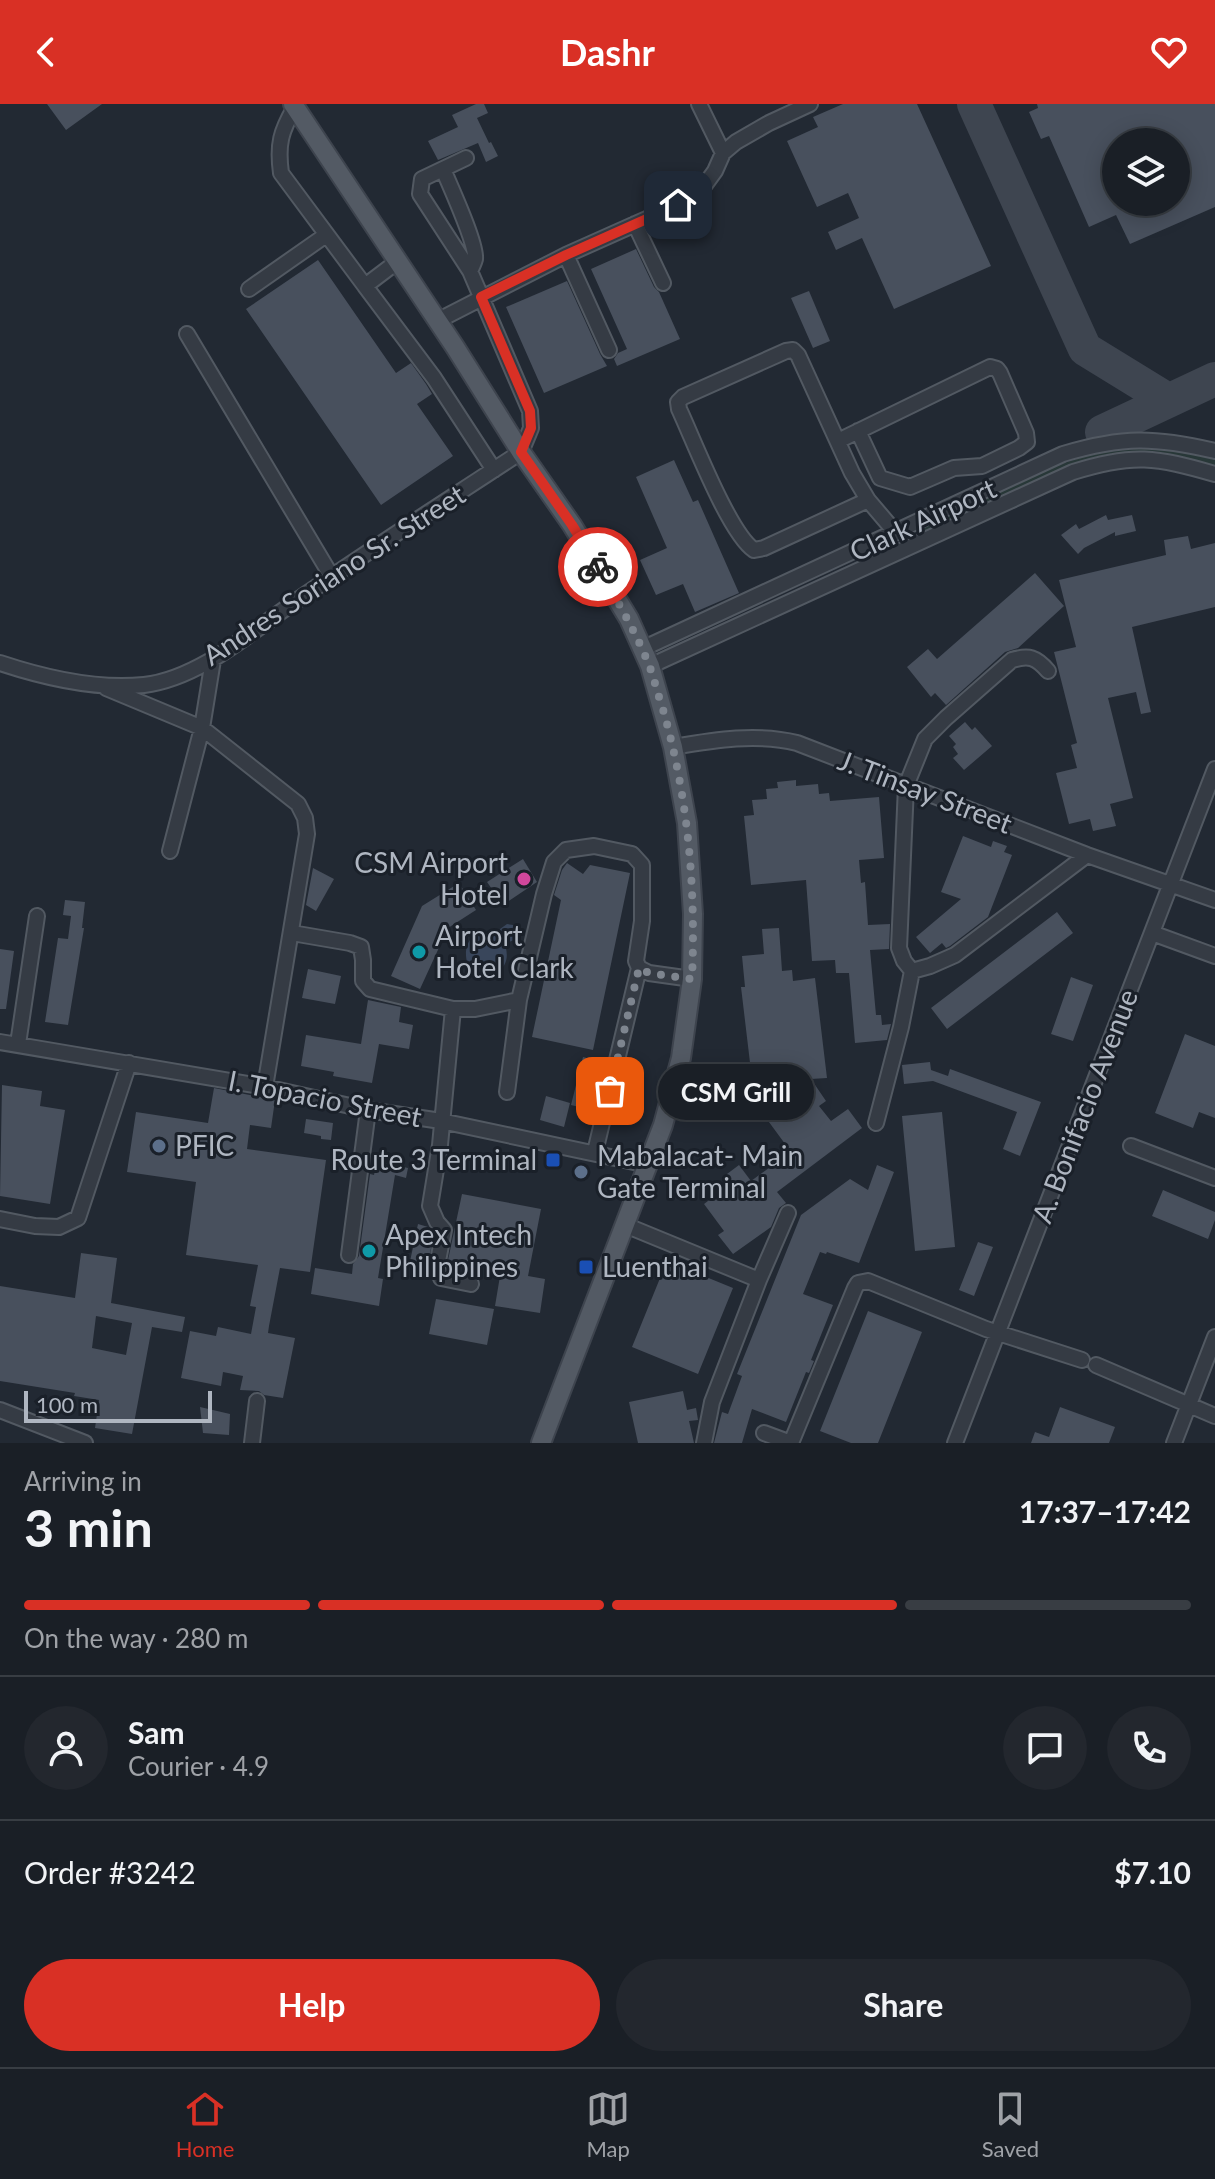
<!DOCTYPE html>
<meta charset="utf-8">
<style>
:root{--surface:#1a1f26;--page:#23272e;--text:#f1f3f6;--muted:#9fa2a7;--line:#383d43;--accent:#d93025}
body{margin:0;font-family:Lato,sans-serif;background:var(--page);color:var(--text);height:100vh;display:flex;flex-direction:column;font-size:30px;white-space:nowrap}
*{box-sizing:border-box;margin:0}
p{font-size:26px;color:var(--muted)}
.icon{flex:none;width:44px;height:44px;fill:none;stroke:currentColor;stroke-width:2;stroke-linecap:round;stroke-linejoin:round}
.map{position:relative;height:1339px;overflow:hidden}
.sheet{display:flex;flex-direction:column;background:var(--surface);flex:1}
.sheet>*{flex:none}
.fabs{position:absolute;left:1102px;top:24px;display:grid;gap:16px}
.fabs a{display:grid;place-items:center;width:88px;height:88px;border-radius:50%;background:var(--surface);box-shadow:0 4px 20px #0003,0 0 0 2px var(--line);font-size:40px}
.scale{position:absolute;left:24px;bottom:20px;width:188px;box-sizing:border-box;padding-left:8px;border:4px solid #afb6c1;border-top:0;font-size:22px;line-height:28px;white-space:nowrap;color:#afb6c1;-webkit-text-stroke:6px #1a2029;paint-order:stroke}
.pin{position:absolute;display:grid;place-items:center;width:68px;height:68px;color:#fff;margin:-34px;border-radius:16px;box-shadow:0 4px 12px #0006}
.courier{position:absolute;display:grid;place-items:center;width:80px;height:80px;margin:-40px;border:6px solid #d93025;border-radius:50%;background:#fff;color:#222;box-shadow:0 2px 10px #0007}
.bubble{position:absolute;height:56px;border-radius:28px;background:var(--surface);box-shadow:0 4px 20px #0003,0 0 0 2px var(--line);font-size:26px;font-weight:700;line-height:56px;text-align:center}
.summary em{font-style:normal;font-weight:700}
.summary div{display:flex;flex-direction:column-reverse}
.summary{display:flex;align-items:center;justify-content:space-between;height:136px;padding:0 24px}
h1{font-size:52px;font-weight:700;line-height:60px}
.bar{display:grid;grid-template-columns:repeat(4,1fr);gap:12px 8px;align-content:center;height:96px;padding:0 24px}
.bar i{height:10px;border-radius:6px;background:var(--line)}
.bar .selected{background:var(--accent)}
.bar p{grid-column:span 4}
.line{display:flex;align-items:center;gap:20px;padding:0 24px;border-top:2px solid var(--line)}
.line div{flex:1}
.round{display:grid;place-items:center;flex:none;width:84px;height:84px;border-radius:42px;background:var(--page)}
.button{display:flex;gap:16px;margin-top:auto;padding:16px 24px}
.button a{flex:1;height:92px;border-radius:48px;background:var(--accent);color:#fff;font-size:32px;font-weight:700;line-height:92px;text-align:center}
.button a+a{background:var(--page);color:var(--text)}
header{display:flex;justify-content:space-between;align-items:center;height:104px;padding:0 24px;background:var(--accent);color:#fff;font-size:36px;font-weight:700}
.menu{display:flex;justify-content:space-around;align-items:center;height:112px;border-top:2px solid var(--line);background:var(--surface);font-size:22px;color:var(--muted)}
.menu a{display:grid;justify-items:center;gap:4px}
.menu .selected{color:var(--accent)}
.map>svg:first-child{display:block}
.green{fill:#283838}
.water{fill:#39465b}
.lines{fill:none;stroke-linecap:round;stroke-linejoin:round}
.taxiway{stroke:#3e4550;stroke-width:34}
.building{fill:#48505d;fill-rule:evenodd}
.minor-casing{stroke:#525962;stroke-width:18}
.major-casing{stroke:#3e444e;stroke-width:22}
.minor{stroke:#353b44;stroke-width:14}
.major{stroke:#535a64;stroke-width:18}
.done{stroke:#7e858f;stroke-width:8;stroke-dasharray:0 14.4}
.route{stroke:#d93025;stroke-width:10}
.hotel-dot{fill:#d1479c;stroke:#1a2029;stroke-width:3}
.culture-dot{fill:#0f9aa8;stroke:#1a2029;stroke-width:3}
.service-dot{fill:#5c6f8a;stroke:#1a2029;stroke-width:3}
.transit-dot{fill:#1a4fb4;stroke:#1a2029;stroke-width:3}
.labels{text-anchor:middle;stroke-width:6;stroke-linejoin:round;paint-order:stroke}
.street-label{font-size:28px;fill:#afb6c1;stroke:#1a2029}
.poi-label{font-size:28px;fill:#afb6c1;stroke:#1a2029;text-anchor:start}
</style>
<header><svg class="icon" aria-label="back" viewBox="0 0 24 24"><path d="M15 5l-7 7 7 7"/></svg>Dashr<svg class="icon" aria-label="heart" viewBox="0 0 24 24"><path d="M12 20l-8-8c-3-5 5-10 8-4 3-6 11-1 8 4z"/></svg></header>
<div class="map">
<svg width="1215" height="1339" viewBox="0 0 1215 1339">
<rect width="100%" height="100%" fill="#222933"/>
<!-- green -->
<path class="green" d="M1124 343 1170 345 1215 356V362C1194 356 1171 348 1149 347 1101 346 1058 367 1015 387 985 400 955 414 926 427H921L923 421C989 392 1053 356 1124 343Z"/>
<!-- water -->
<path class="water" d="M507 820 513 821 518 828 514 836 509 838 503 836C509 848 509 863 495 869 455 887 456 808 500 834V825Z"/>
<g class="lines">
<!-- taxiway -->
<path class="taxiway" d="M974 0 1085 245 1168 296
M1102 328 1215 275"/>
</g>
<!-- building -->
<path class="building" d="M47 0H102L66 26Z
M476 0H484L488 9 477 14 489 39 491 38 498 52 486 58 478 39 438 56 428 37 458 23 452 11Z
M843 0H917L991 162 894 205 862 134 836 146 828 128 859 114 848 89 817 103 787 37 818 23 813 13Z
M1037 0H1215V103L1130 140 1116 111 1089 123 1049 32 1041 35 1029 8 1038 4ZM1116 38H1176V98H1116Z
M636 145 654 183 659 188 680 235 617 262 614 255 618 249 627 245 591 165Z
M318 156 396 269 411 259 426 280 432 290 417 300 453 352 381 401 246 205Z
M567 177 600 250 607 262 544 289 506 203Z
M809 187 830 237 813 244 791 194Z
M674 356 693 398 698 396 739 489 695 508 683 480 656 491 640 456 667 444 636 373Z
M1106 411 1108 416 1132 411 1136 427 1115 432V428L1084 444 1078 450 1061 431 1076 420 1079 425Z
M1188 432 1191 445 1215 439V503L1132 523 1151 608 1141 610 1136 588 1108 594 1133 694 1110 700 1116 722 1093 727 1090 715 1069 720 1056 669 1077 664 1071 641 1077 639 1054 548 1076 543 1059 476 1166 451 1164 436Z
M1035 469 1064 502 1018 544 1005 548 946 601 935 589 931 593 907 563 928 545 937 555Z
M965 618 972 626 975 623 992 642 964 666 953 654 958 650 953 643 956 640 949 632Z
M796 676V682L818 680 819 690 829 689 830 697 879 693 884 754 859 756 861 779 865 778 868 821 890 820 889 845 870 846 876 911H881L882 921 891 920 887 936 855 939 849 869H836L835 856 812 857 806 776 751 781 744 712 754 711 752 696 767 695 766 685 778 684 777 678Z
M963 732 991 743 993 737 1007 742 1004 748 1012 751 988 813 950 842 946 844 942 839 930 849 916 833 961 795 941 788Z
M523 755 537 778 503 801 487 778Z
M567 759 583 770 590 761 630 769 593 946 532 933 561 796 554 791 562 766Z
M313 764 334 775 316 807 306 801Z
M459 779 476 806 448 824 420 885 391 872 422 802Z
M65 796 85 798 82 824H84L68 921 45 918 58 834 68 835 71 812 63 811Z
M1057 808 1073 829 947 925 931 904Z
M779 824 782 867 792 866 793 877 815 874 827 974 811 975 826 997 819 1002 831 1017 848 1005 862 1024 777 1088 786 1099 779 1104 771 1123 733 1150 718 1131 724 1127 704 1100 729 1081 723 1073 739 1061 751 1077 791 1048 766 1014 786 1000 784 983 756 986V982L744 983 743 968 751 967 741 883H745L742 852 764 850 762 825Z
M0 845 14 847 6 905H0Z
M308 865 341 872 335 900 302 894Z
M1071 873 1093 881 1073 937 1051 930Z
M368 896 401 903 399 918 413 921 409 945 379 940 372 979 333 972 334 968 301 962 306 931 361 940Z
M1185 930 1215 942V1014L1199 1008 1193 1024 1155 1009Z
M583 953 606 959 595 1007 571 1001Z
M930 958 931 966 948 972 950 965 1041 998 1020 1052 1003 1045 1017 1008 933 977 904 980 902 961Z
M2 981 42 987 40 1002 65 1006 50 1100 0 1092Z
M214 984 275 996 271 1024 250 1021 247 1045 326 1056 310 1168 280 1164 269 1222 268 1229 295 1234 283 1294 264 1291 259 1287 240 1286 243 1272 223 1268 221 1282 181 1274 190 1227 216 1232 218 1223 251 1230 256 1203 250 1202 258 1161 186 1151 196 1078 127 1068 136 1008 208 1019Z
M546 992 570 999 564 1023 540 1016Z
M942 1008 955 1143 915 1147 902 1012Z
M306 1015 333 1019 331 1036 321 1035V1032L304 1029Z
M377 1057 408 1064 406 1074 395 1071 378 1174 383 1175 379 1202 311 1190 315 1164 352 1170 353 1160 359 1152 370 1070 374 1071Z
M877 1061 894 1068 859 1159 827 1148 826 1150 820 1148 803 1190 833 1201 811 1256 814 1257 809 1269 806 1268 786 1318 752 1305 742 1339H714L722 1308 728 1310 742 1272 737 1270 801 1111 850 1075 868 1086Z
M1163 1086 1215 1108V1116L1208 1135 1152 1112Z
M462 1090 541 1105 528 1172 545 1175 540 1209 495 1202 501 1166 448 1156Z
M418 1120 428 1123 433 1129 428 1166 409 1162Z
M978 1138 993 1143 974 1192 959 1186Z
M81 1149 117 1154 111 1199 185 1213 182 1228 152 1223 132 1330 95 1324 99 1296 74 1292 75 1289 0 1277V1182L75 1194ZM96 1212 132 1219 126 1251 92 1244Z
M667 1157 733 1184 698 1270 632 1243Z
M436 1195 494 1205 487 1241 429 1230Z
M868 1207 922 1228 878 1339H851L820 1327Z
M683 1287 687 1306 696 1304 698 1316 689 1317 694 1339H638L629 1298Z
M200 1303 230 1310 229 1331 203 1329Z
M1060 1303 1115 1323 1109 1339H1031L1035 1328 1049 1333Z"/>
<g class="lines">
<defs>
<path id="minor" d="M699 0 723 49
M295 3C281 27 277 40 281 69L365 182
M443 65C450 82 477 140 475 155 474 159 472 163 470 167
M635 120 663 179
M566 151 609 246
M398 157 365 182 434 274 494 366
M249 185 326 131
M437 217 566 151 678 101 699 89 715 67 723 49 736 38 769 19 810 0
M187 230 332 473
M838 337 990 263 997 265 1000 269 1026 329 1027 338 1019 344 982 362 954 364 910 383 880 374 858 327
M868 396 764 444 754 446C729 429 694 337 679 305L678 298 683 293 786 247 793 246 798 251 852 369 868 396 896 429
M642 545 1063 350C1123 332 1155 333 1215 347
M0 559C45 574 96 586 144 581 202 574 255 524 302 493 374 443 448 396 521 348L531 324 530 307 470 167 420 90 422 75 466 54
M650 562 1073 368C1133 349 1156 353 1215 370
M106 584 202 624 298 700 305 714 307 730 265 983
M673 643C715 636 756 629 797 639L1087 751 1215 796
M170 747 202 624 213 556
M292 829 350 839 361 843 363 856V877L370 885 453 905
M1152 829 1215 852
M912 867 930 862 955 851 1087 751
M0 938 265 983 368 1006 441 1017 648 1061
M18 940 37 812
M507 988 519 896 544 790 554 758 566 746 594 742 632 750 642 761V817L636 857 639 864 649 869 692 875
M876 1019 901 923 912 867 904 857 899 844 906 682 925 635 946 614 1012 556C1029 551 1036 553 1048 567
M1131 1042 1215 1074
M595 1048 639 864
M0 1115 35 1122 59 1123 78 1114 129 959
M625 1121 759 1176 712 1298 704 1339
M349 1151 368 1006
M759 1176 788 1109
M471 1180 441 1174 437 1162 444 1126 437 1118 430 1102 440 1041 453 905H475L519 896
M1096 1261 1215 1312
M0 1306 85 1339
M764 1329 791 1339
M252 1339 257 1297
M791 1339 855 1184 858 1179 868 1177 986 1225 1082 1256
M955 1339 1215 665
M1174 1339 1215 1233"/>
<path id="major" d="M293 0 455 243 521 348 572 421 629 515 650 562 673 643 687 719 693 810 692 875 681 954 663 1021 541 1339"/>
</defs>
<!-- minor casing -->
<use href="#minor" class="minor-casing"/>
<!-- major casing -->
<use href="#major" class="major-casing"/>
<!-- minor -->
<use href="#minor" class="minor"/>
<!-- major -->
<use href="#major" class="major"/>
</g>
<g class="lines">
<!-- done -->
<path class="done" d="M598 463C616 495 635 526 649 561 654 574 657 588 662 602 688 691 696 783 692 875L649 869 639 864 610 987"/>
<!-- route -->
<path class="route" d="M598 463 572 421 521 348 531 324 530 307 481 193 566 151 678 101"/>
</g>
<!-- markers -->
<circle class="hotel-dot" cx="524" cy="775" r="8"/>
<g class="culture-dot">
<circle cx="419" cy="848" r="8"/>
<circle cx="369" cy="1147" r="8"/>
</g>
<g class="service-dot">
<circle cx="159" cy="1042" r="8"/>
<circle cx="581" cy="1068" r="8"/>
</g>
<g class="transit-dot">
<rect x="545" y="1048" width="16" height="16" rx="4"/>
<rect x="578" y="1155" width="16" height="16" rx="4"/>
</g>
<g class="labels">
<!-- street labels -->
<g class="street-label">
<text transform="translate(923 416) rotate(-25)" y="10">Clark Airport</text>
<text transform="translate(334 471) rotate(-33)" y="10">Andres Soriano Sr. Street</text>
<text transform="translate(925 688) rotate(21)" y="10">J. Tinsay Street</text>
<text transform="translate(325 995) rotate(11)" y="10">I. Topacio Street</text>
<text transform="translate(1085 1002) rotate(-69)" y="10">A. Bonifacio Avenue</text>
</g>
<!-- poi labels -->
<g class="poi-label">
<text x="508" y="769" text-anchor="end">CSM Airport<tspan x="508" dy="32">Hotel</tspan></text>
<text x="435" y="842">Airport<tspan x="435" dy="32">Hotel Clark</tspan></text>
<text x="175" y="1052">PFIC</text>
<text x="597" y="1062">Mabalacat- Main<tspan x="597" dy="32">Gate Terminal</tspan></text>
<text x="537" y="1066" text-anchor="end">Route 3 Terminal</text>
<text x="385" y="1141">Apex Intech<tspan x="385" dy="32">Philippines</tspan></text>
<text x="602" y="1173">Luenthai</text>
</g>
</g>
</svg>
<div class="fabs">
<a><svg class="icon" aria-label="layers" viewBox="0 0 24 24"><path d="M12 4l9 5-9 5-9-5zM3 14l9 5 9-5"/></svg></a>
</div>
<div class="scale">100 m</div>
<div class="pin" style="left:610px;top:987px;background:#ea580c"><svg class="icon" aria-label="bag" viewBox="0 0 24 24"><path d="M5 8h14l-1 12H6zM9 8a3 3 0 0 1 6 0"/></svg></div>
<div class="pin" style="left:678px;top:101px;background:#1f2937"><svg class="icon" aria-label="home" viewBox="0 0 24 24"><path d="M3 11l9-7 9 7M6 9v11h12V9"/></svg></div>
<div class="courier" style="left:598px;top:463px"><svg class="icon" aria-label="bike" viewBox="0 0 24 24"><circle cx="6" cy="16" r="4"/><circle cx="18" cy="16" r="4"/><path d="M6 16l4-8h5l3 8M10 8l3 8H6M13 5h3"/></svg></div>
<div class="bubble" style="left:658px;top:960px;width:156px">CSM Grill</div>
</div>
<section class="sheet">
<div class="summary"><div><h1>3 min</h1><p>Arriving in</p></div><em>17:37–17:42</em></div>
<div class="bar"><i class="selected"></i><i class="selected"></i><i class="selected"></i><i></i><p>On the way · 280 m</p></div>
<div class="line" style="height:144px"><a class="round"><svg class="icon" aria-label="person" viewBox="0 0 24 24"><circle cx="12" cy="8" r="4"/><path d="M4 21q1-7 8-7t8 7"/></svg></a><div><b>Sam</b><p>Courier · 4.9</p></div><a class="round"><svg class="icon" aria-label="chat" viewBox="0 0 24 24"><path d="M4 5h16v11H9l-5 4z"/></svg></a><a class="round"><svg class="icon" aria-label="phone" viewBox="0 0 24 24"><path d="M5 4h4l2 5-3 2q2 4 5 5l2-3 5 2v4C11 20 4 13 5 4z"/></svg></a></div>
<div class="line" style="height:104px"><div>Order #3242</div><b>$7.10</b></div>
<div class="button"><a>Help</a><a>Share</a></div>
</section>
<nav class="menu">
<a class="selected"><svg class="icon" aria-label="home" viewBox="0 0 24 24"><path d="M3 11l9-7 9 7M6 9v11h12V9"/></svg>Home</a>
<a><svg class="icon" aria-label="map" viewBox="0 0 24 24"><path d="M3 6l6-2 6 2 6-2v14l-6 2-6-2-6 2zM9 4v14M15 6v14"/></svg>Map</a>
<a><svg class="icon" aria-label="saved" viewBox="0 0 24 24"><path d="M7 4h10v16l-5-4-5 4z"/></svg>Saved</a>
</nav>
